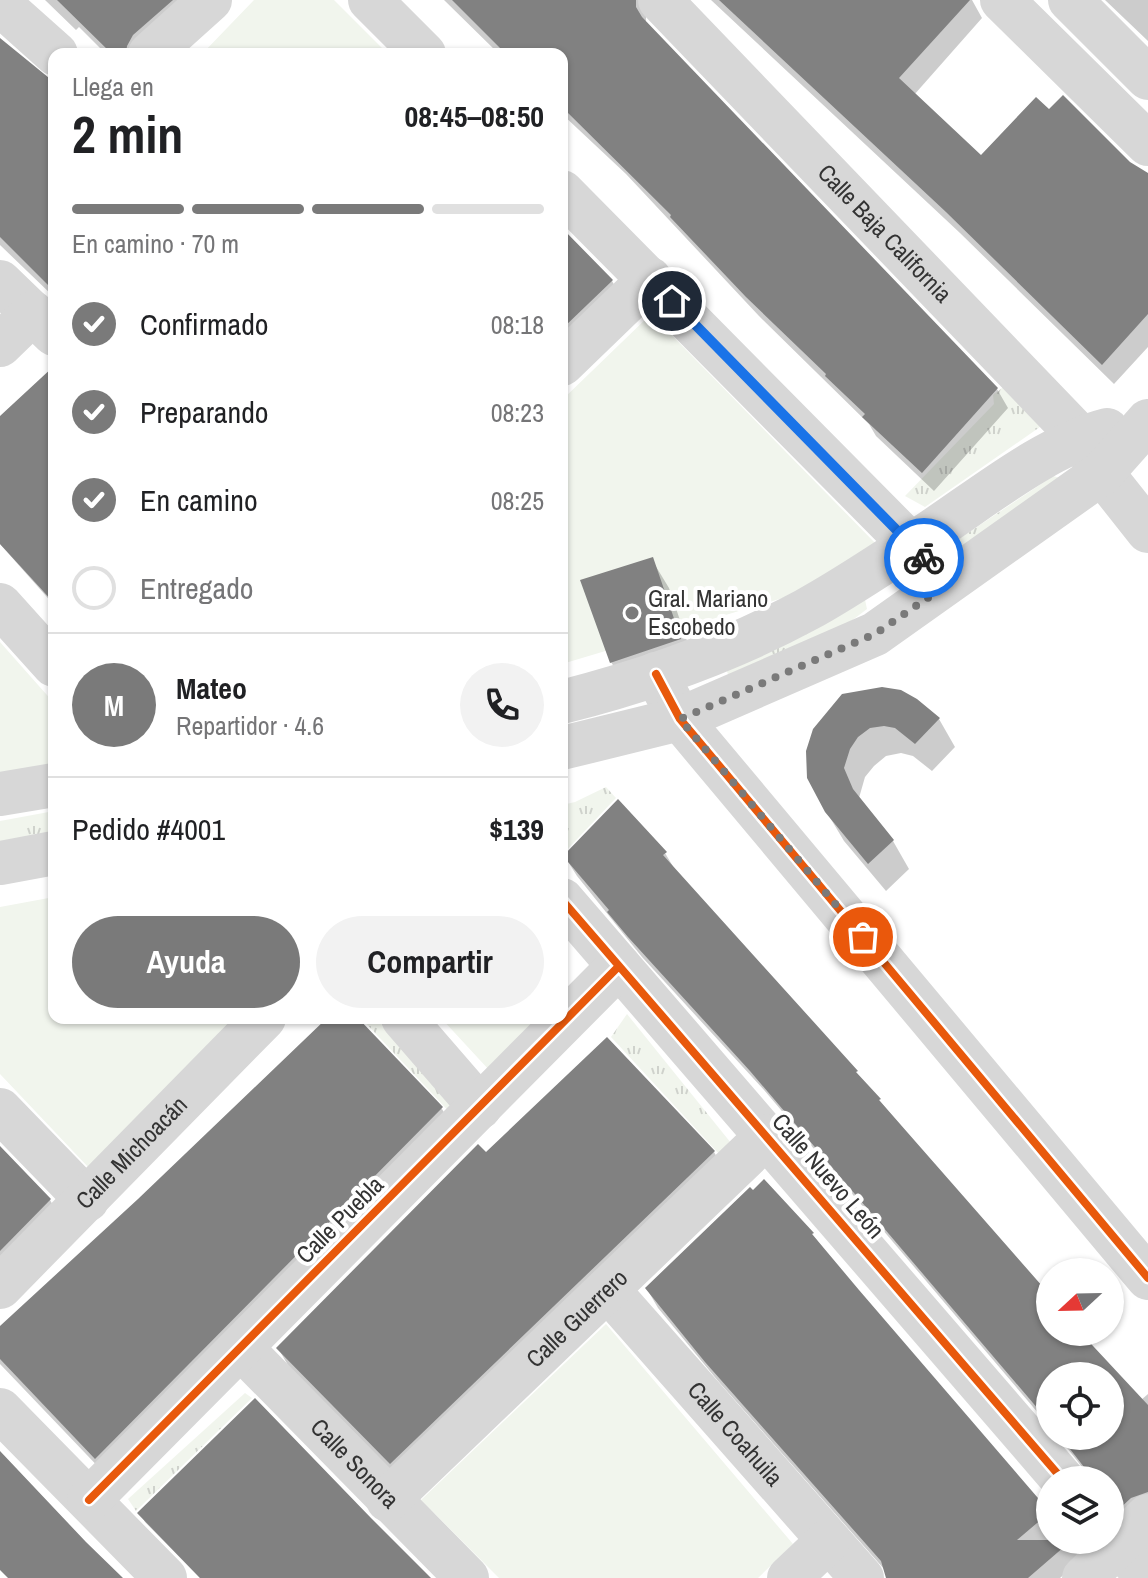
<!DOCTYPE html>
<html lang="es">
<meta charset="utf-8">
<style>
:root{--surface:#fff;--page:#f2f2f2;--text:#202124;--muted:#757577;--line:#e0e0e0;--accent:#7a7a7a}
body{margin:0;font-family:"Archivo Narrow",sans-serif;background:var(--page);color:var(--text);height:100vh;display:flex;flex-direction:column;font-size:30px;white-space:nowrap}
*{box-sizing:border-box;margin:0}
p{font-size:26px;color:var(--muted)}
.icon{flex:none;width:44px;height:44px;fill:none;stroke:currentColor;stroke-width:2;stroke-linecap:round;stroke-linejoin:round}
.map{position:relative;flex:1;overflow:hidden}
.panel{position:absolute;left:48px;top:48px;width:520px;height:976px;display:flex;flex-direction:column;background:var(--surface);border-radius:16px;box-shadow:0 2px 6px #0004}
.panel>*{flex:none}
.needle{width:52px;rotate:248deg}
.buttons{position:absolute;left:1036px;top:1258px;display:grid;gap:16px}
.buttons a{display:grid;place-items:center;width:88px;height:88px;border-radius:50%;background:var(--surface);box-shadow:0 2px 6px #0004;font-size:40px}
.pin{position:absolute;display:grid;place-items:center;width:68px;height:68px;color:#fff;margin:-34px;border:4px solid #fff;border-radius:50%;box-shadow:0 2px 8px #0007}
.courier{position:absolute;display:grid;place-items:center;width:80px;height:80px;margin:-40px;border:6px solid #1a73e8;border-radius:50%;background:#fff;color:#222;box-shadow:0 2px 10px #0007}
.overview em{font-style:normal;font-weight:700}
.overview div{display:flex;flex-direction:column-reverse}
.overview{display:flex;align-items:center;justify-content:space-between;height:136px;padding:0 24px}
h1{font-size:52px;font-weight:700;line-height:60px}
.bar{display:grid;grid-template-columns:repeat(4,1fr);gap:12px 8px;align-content:center;height:96px;padding:0 24px}
.bar i{height:10px;border-radius:6px;background:var(--line)}
.bar .active{background:var(--accent)}
.bar p{grid-column:span 4}
.line{display:flex;align-items:center;gap:20px;padding:0 24px;border-top:2px solid var(--line)}
.line div{flex:1}
.round{display:grid;place-items:center;flex:none;width:84px;height:84px;border-radius:42px;background:var(--page)}
ol{padding:0 24px;list-style:none}
li{display:flex;align-items:center;gap:24px;height:88px}
li p{margin-inline-start:auto}
li .icon{padding:8px;border-radius:50%;background:var(--accent);color:#fff;stroke-width:4}
li:last-child{color:var(--muted)}
li i{width:44px;height:44px;border:4px solid var(--line);border-radius:50%}
.action{display:flex;gap:16px;margin-top:auto;padding:16px 24px}
.action a{flex:1;height:92px;border-radius:48px;background:var(--accent);color:#fff;font-size:32px;font-weight:700;line-height:92px;text-align:center}
.action a+a{background:var(--page);color:var(--text)}
.map>svg:first-child{display:block}
.grass{fill:url(#grass-tufts)}
.park{fill:#f1f5ed}
.shadow{fill:#0003}
.building{fill:#818181}
.lines{fill:none;stroke-linecap:round;stroke-linejoin:round}
.minor{stroke:#d7d7d7;stroke-width:44}
.cycleway-casing{stroke:#fff;stroke-width:13}
.cycleway{stroke:#e8590c;stroke-width:8}
.done{stroke:#7a7a7a;stroke-width:8;stroke-dasharray:0 14.4}
.route{stroke:#1a73e8;stroke-width:10}
.poi-dot{fill:#7a7a7a;stroke:#fff;stroke-width:3}
.labels{text-anchor:middle;stroke-width:8;stroke-linejoin:round;paint-order:stroke}
.street-label{font-size:24px;fill:#333;stroke:#fff}
.poi-label{font-size:24px;fill:#333;stroke:#fff;text-anchor:start}
</style>
<div class="map">
<svg width="1148" height="1578" viewBox="0 0 1148 1578">
<defs>
<pattern id="grass-tufts" width="24" height="20" patternUnits="userSpaceOnUse" patternTransform="scale(2)"><rect width="24" height="20" fill="#f1f5ed"/><path d="M3 7l-1-3M5 7V3M7 7l1-3M15 17l-1-3M17 17v-4M19 17l1-3" fill="none" stroke="#cfd2cc"/></pattern>
</defs>
<rect width="100%" height="100%" fill="#fff"/>
<!-- grass -->
<path class="grass" d="M1011 381 1050 420 925 507 905 496 994 404 993 395Z
M1053 476 1072 481 958 560 944 549Z
M864 595 867 609 833 635 729 677 725 666Z
M606 787 616 798 562 855V805L575 802Z
M54 811V838L0 849V821Z
M627 1014 731 1143 720 1155 611 1037Z
M361 1018H395L469 1106 456 1119Z
M245 1393 252 1398 136 1511 128 1499Z"/>
<!-- park -->
<path class="park" d="M254 0H334L388 54H202Z
M651 314 878 546 816 588 562 664V400Z
M0 642 54 703V768L0 779Z
M54 897V1018H246L89 1168 0 1074V907Z
M441 1018H541L490 1071Z
M606 1324 793 1544 758 1578H499L421 1500Z"/>
<!-- shadow -->
<path class="shadow" d="M45 0H204L144 54H106L79 27 76 30Z
M444 0H639L646 13V24L997 389 1008 408 934 491 876 436 869 424 759 316 626 174 562 114V54H499Z
M711 0H972L982 18 914 95 981 158 1050 112 1148 176V347L1114 384 960 233Z
M1105 0H1148V41Z
M0 40 54 84V297L0 245Z
M562 230 612 281 623 300 562 358Z
M54 369V605L0 544V420Z
M652 560 669 588 696 667 628 690 611 662Z
M939 719 955 747 932 771 913 756 901 753 886 756 874 766 865 777 859 798 893 841 909 869 886 891 844 841 826 811 815 730Z
M665 853 677 873 879 1100 1050 1301V1332H1077L1141 1400 1148 1394V1514L1130 1528 1110 1502V1480H1092L1058 1436H1110V1376H1050V1427L764 1090 642 957 577 876 565 857Z
M329 1018H356L442 1109 453 1128 107 1476 0 1364V1329L140 1200Z
M0 1149 50 1200 55 1209 0 1266Z
M714 1152 725 1171 402 1481 289 1367 278 1348 486 1155Z
M764 1182 812 1234 857 1292 1050 1517V1540H1070L1081 1560 1060 1578H892L718 1381 658 1308 647 1289Z
M140 1513 429 1578H200L145 1522Z"/>
<!-- building -->
<path class="building" d="M57 0H173L133 35 127 46 126 54H112Z
M452 0H636V7L642 17 998 388 922 473 862 417 865 414 825 376 826 374 746 297 670 217 671 215 562 107V54H506Z
M719 0H970L899 78 981 155 1036 97 1049 109 1063 95 1130 162 1148 173V314L1102 365 946 212Z
M0 38 54 82V291L0 237Z
M562 228 613 280 562 329Z
M54 366V603L0 544V416Z
M653 557 681 639 610 663 580 580Z
M882 687 901 690 917 699 940 718 915 744 895 728 884 726 870 728 858 737 850 749 844 768 853 789 894 840 868 864 825 812 807 778 806 751 813 729 842 694Z
M618 799 667 852 663 855 858 1071 856 1072 881 1099 879 1100 1050 1295V1332H1080L1148 1405V1492L1131 1498 1118 1510 1110 1500V1480H1094L1060 1436H1110V1376H1050V1423L750 1071 628 937 607 912 609 910 563 856Z
M327 1018H358L443 1107 95 1459 0 1359V1326L138 1199Z
M607 1037 715 1151 390 1464 276 1348 478 1144 486 1152Z
M0 1146 51 1199 0 1251Z
M764 1179 814 1233 812 1234 859 1290 1050 1512 1017 1540H1072L1028 1578H886L881 1561 705 1362 645 1288 750 1187 753 1190Z
M255 1398 371 1518 431 1578H200L137 1513Z
M0 1451 86 1542 123 1578H8L0 1570Z"/>
<g class="lines">
<!-- minor -->
<g class="minor">
<path d="M370 0 424 54"/>
<path id="s1" d="M660 0 1080 437 1102 473 1148 531"/>
<path d="M1002 0 1148 144"/>
<path d="M1070 0 1148 78"/>
<path d="M0 4 56 54"/>
<path d="M150 54 210 0"/>
<path d="M562 192 932 566"/>
<path d="M0 282 54 334"/>
<path d="M0 345 33 313"/>
<path d="M562 364 650 279"/>
<path d="M0 605 54 665"/>
<path d="M656 674 680 719 1148 1278"/>
<path d="M562 702C645 681 730 651 806 610 841 591 875 568 909 546 969 509 1040 447 1107 430"/>
<path d="M562 748 680 719 875 634 1102 473 1148 421"/>
<path d="M0 794 54 785"/>
<path d="M0 863 54 853"/>
<path d="M562 900 1063 1480"/>
<path d="M403 1018 480 1107"/>
<path d="M0 1110 87 1200"/>
<path id="s2" d="M0 1287 264 1018"/>
<path id="s3" d="M608 1290 862 1578"/>
<path id="s4" d="M241 1348 467 1578"/>
<path d="M0 1410 165 1578"/>
<path d="M89 1500 619 966"/>
<path id="s5" d="M388 1500 767 1136"/>
<path d="M1110 1535 1148 1578"/>
<path d="M789 1578 828 1541"/>
<path d="M1084 1578 1148 1516"/>
</g>
<defs>
<path id="cycleway" d="M656 674 680 719 1148 1278
M562 900 1063 1480
M89 1500 619 966"/>
</defs>
<!-- cycleway casing -->
<use href="#cycleway" class="cycleway-casing"/>
<!-- cycleway -->
<use href="#cycleway" class="cycleway"/>
</g>
<g class="lines">
<!-- done -->
<path class="done" d="M863 937 680 719 875 634 948 584 924 558"/>
<!-- route -->
<path class="route" d="M672 301 924 558"/>
</g>
<!-- markers -->
<circle class="poi-dot" cx="632" cy="613" r="8"/>
<g class="labels">
<!-- street labels -->
<g class="street-label">
<text dy="8" stroke="none"><textPath href="#s1" startOffset="324">Calle Baja California</textPath></text>
<text dy="8" stroke="none"><textPath href="#s2" startOffset="188">Calle Michoacán</textPath></text>
<text transform="translate(828 1176) rotate(49)" y="8">Calle Nuevo León</text>
<text transform="translate(340 1220) rotate(-45)" y="8">Calle Puebla</text>
<text dy="8" stroke="none"><textPath href="#s5" startOffset="262">Calle Guerrero</textPath></text>
<text dy="8" stroke="none"><textPath href="#s3" startOffset="192">Calle Coahuila</textPath></text>
<text dy="8" stroke="none"><textPath href="#s4" startOffset="162">Calle Sonora</textPath></text>
</g>
<!-- poi labels -->
<g class="poi-label">
<text x="648" y="607">Gral. Mariano<tspan x="648" dy="28">Escobedo</tspan></text>
</g>
</g>
</svg>
<div class="buttons">
<a><svg class="needle" viewBox="-14 -14 28 28"><path d="M0-13l5 13h-10z" fill="#e53935"/><path d="M0 13l5-13h-10z" fill="#757577"/></svg></a>
<a><svg class="icon" aria-label="locate" viewBox="0 0 24 24"><circle cx="12" cy="12" r="6"/><path d="M12 2v4M12 18v4M2 12h4M18 12h4"/></svg></a>
<a><svg class="icon" aria-label="layers" viewBox="0 0 24 24"><path d="M12 4l9 5-9 5-9-5zM3 14l9 5 9-5"/></svg></a>
</div>
<div class="pin" style="left:863px;top:937px;background:#ea580c"><svg class="icon" aria-label="bag" viewBox="0 0 24 24"><path d="M5 8h14l-1 12H6zM9 8a3 3 0 0 1 6 0"/></svg></div>
<div class="pin" style="left:672px;top:301px;background:#1f2937"><svg class="icon" aria-label="home" viewBox="0 0 24 24"><path d="M3 11l9-7 9 7M6 9v11h12V9"/></svg></div>
<div class="courier" style="left:924px;top:558px"><svg class="icon" aria-label="bike" viewBox="0 0 24 24"><circle cx="6" cy="16" r="4"/><circle cx="18" cy="16" r="4"/><path d="M6 16l4-8h5l3 8M10 8l3 8H6M13 5h3"/></svg></div>
<section class="panel">
<div class="overview"><div><h1>2 min</h1><p>Llega en</p></div><em>08:45–08:50</em></div>
<div class="bar"><i class="active"></i><i class="active"></i><i class="active"></i><i></i><p>En camino · 70 m</p></div>
<ol>
<li><svg class="icon" aria-label="check" viewBox="0 0 24 24"><path d="M5 12l5 5 9-10"/></svg>Confirmado<p>08:18</p></li>
<li><svg class="icon" aria-label="check" viewBox="0 0 24 24"><path d="M5 12l5 5 9-10"/></svg>Preparando<p>08:23</p></li>
<li><svg class="icon" aria-label="check" viewBox="0 0 24 24"><path d="M5 12l5 5 9-10"/></svg>En camino<p>08:25</p></li>
<li><i></i>Entregado</li>
</ol>
<div class="line" style="height:144px"><b class="round" style="background:var(--accent);color:#fff">M</b><div><b>Mateo</b><p>Repartidor · 4.6</p></div><a class="round"><svg class="icon" aria-label="phone" viewBox="0 0 24 24"><path d="M5 4h4l2 5-3 2q2 4 5 5l2-3 5 2v4C11 20 4 13 5 4z"/></svg></a></div>
<div class="line" style="height:104px"><div>Pedido #4001</div><b>$139</b></div>
<div class="action"><a>Ayuda</a><a>Compartir</a></div>
</section>
</div>
